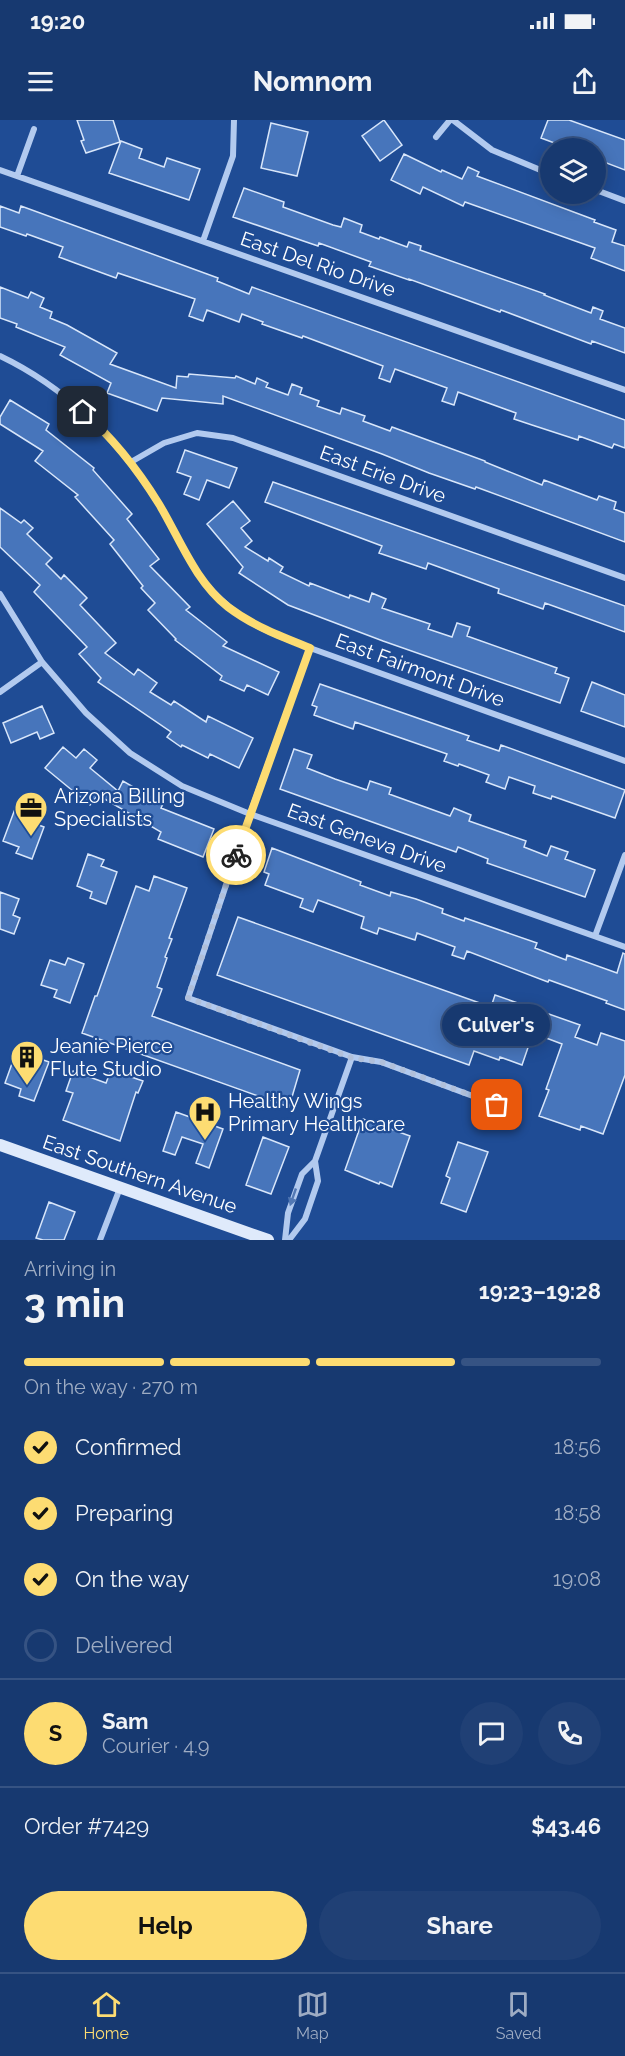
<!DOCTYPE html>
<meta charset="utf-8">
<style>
:root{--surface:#173970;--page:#204075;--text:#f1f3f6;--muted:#9eacc3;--line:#365383;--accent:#fddc72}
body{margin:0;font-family:Raleway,sans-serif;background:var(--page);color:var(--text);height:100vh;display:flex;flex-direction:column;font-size:22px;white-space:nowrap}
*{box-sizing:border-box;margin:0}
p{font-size:20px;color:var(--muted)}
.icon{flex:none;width:33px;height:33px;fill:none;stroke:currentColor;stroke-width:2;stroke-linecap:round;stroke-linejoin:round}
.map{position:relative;height:1120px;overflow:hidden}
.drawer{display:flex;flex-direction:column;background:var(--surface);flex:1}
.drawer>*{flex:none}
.fabs{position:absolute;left:540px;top:18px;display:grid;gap:12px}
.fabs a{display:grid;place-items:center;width:66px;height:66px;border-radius:50%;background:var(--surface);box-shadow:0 3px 15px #0003,0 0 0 2px var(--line);font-size:30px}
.pin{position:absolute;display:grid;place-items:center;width:51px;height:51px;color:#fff;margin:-26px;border-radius:12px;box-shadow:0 3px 9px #0006}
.courier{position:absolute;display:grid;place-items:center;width:60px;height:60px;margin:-30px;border:4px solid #fddc72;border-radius:50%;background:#fff;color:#222;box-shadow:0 2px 8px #0007}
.bubble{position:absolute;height:42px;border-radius:21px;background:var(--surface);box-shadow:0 3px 15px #0003,0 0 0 2px var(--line);font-size:20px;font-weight:700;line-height:42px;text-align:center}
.summary em{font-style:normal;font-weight:700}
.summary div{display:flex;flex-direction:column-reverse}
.summary{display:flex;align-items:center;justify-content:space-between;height:102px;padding:0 24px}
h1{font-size:39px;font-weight:700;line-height:45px}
.bar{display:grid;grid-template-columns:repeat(4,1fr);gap:9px 6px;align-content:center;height:72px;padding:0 24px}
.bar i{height:8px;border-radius:4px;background:var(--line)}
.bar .on{background:var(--accent)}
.bar p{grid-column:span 4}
.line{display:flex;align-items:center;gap:15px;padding:0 24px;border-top:2px solid var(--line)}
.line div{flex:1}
.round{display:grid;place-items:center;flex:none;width:63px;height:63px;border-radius:32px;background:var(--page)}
ol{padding:0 24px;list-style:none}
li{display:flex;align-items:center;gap:18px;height:66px}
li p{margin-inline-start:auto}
li .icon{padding:6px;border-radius:50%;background:var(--accent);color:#111;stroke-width:4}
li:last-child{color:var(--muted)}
li i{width:33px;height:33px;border:3px solid var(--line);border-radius:50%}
.cta{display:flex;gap:12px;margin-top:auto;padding:12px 24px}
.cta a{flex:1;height:69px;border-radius:36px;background:var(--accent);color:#111;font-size:24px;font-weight:700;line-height:69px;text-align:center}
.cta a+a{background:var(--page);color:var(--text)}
.status{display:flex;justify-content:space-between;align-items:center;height:42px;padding:0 30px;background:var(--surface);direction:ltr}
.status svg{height:16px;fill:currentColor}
header{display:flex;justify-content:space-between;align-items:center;height:78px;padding:0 24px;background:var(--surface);font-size:27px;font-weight:700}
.menu{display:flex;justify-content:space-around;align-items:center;height:84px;border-top:2px solid var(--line);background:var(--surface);font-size:16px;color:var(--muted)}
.menu a{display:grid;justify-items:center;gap:3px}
.menu .on{color:var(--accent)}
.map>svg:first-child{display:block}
.building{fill:#4775bb;stroke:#d8e6fa;stroke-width:1.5}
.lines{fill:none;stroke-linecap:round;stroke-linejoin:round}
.street{stroke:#b2caef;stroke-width:6}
.secondary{stroke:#dfeafb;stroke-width:12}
.oneway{fill:#5278b4}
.done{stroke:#b1c0da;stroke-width:6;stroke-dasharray:0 10.8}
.route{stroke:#fddc72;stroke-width:8}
.labels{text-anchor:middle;stroke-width:4.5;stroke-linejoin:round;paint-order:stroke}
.street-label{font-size:20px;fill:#fff;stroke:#1f4c95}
.poi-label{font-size:20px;fill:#fff;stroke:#1f4c95;text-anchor:start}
</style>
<div class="status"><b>19:20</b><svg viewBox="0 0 49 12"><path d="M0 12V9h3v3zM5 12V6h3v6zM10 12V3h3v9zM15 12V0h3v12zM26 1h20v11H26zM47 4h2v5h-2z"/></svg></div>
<header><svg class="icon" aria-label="menu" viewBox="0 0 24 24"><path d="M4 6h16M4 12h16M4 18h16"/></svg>Nomnom<svg class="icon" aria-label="share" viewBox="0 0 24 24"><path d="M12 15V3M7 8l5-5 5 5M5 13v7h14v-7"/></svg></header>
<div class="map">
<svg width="625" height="1120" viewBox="0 0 625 1120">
<rect width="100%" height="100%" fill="#1f4c95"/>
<!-- building -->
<path class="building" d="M77 0H113L120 22 86 33 81 21 84 20Z
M384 0 402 25 380 41 362 16Z
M548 0H569L625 20V50L596 39V28H568L541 18Z
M271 3 308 12 297 56 261 48Z
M121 21 142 29 139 38 164 47 167 38 200 49 189 80 109 53Z
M404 34 441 52 442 50 462 59 468 47 479 52 477 56 595 100 594 102 616 110 612 122 625 126V151L591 138 595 128 465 82 463 86 423 67 420 74 391 60Z
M244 68 284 82 283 87 333 105 341 107 344 98 362 105 360 112 379 119 380 117 407 127 409 122 421 126 420 130 545 174 544 175 591 193 593 187 603 191 600 199 625 208V233L592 221 591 224 501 190 500 192 409 159V160L369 146 371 142 319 123 318 126 233 97Z
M0 86 19 93 21 86 218 158 217 161 249 174 252 167 625 300V328L614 324 612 328 579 316 578 320 532 305 514 299 516 293 458 272 454 285 442 281 447 268 395 249 390 262 379 258 383 246 303 216 302 218 262 204 263 202 242 194 239 202 207 190 203 201 189 196 195 179 118 153 116 158 75 143 59 137 63 127 27 114 26 116 0 107Z
M0 167 28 178 31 172 44 178 40 187 52 192 50 198 67 205 117 233 110 244 176 268 177 256 188 257 189 254 235 258 236 256 255 264 257 258 268 263 266 267 288 275 292 264 302 268 300 274 319 281 317 286 340 294 342 288 365 296 363 301 390 311 392 307 485 341V342L542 365 544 360 597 380 599 376 616 382 614 389 625 393V422L476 367 475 369 429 353 382 334 223 276V284L162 278 157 291 107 273 111 263 60 235 65 227 16 207 17 204 0 198Z
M10 280 49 304 46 310 94 348 93 350 132 394 127 399 159 439 150 446 190 487 186 490 227 522 223 526 279 552 268 575 247 565 244 571 220 560 222 556 175 520 176 519 148 490 155 483 141 468 143 466 110 424 114 420 75 377 78 375 35 341 43 331 0 304V297Z
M185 330 237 348 229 368 207 360 199 380 184 374 191 357 177 352Z
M273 362 625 486V512L545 483 543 489 498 473 499 469 428 443 426 449 379 433 382 426 265 382Z
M233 381 250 401 241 408 252 421 245 427 268 441 269 438 283 447 280 452 309 466 310 463 349 478 350 475 369 482 372 473 386 479 382 488 430 504 428 509 452 517 457 503 470 507 467 516 557 548 555 553 569 558 560 583 383 521 288 485 239 453 243 447 207 404Z
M0 388 21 403 24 400 33 408 27 414 52 438 46 444 61 459 64 455 87 478 80 485 116 523 105 533 134 555 138 549 157 563 150 572 171 585 174 581 206 602 208 596 253 618 239 648 210 634 208 638 182 625 181 627 167 617 171 612 98 562 101 558 79 534 87 527 34 472 40 465 0 427Z
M592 562 625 575V607L581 591Z
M320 564 469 616 467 620 499 631 501 625 625 670 615 698 552 676 551 679 533 673 535 666 509 657 505 669 486 662 489 655 459 644 458 646 444 641 447 634 355 602 353 609 314 595 317 587 312 585Z
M42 586 54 613 40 619 37 612 11 623 3 603Z
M63 627 76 638 84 629 97 640 90 648 118 671 123 661 163 684 161 688 214 709 203 737 158 719 161 712 98 675 90 685 45 648Z
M294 629 312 635 307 648 335 659 367 670 370 661 391 668 389 674 450 696 454 688 471 695 469 701 526 721 524 727 547 736 551 726 568 732 565 739 595 750 585 777 487 743 488 739 458 727 456 732 280 669Z
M15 689 30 695 28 701 44 707 32 739 16 733 19 727 3 721Z
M272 728 361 762 360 765 390 776 391 772 416 779 443 789 442 793 464 801 465 798 537 823 535 828 566 840 567 835 617 853 623 833 625 834V890L606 883 607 881 549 860 548 862 467 831 464 839 452 835 455 827 417 813 415 820 379 808 377 814 361 808 364 797 318 780 313 792 300 787 303 779 265 765 269 754 264 752Z
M88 734 104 740 101 746 117 752 106 784 90 778 92 772 77 766Z
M154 756 187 768 169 818 172 819 165 837 167 838 157 867 162 869 152 896 300 950 289 987 82 913 95 876H97L136 766 149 771Z
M0 772 19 779 13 795 20 798 14 814 0 809Z
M238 797 491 887 495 875 580 905 575 917 597 925 601 913 625 921V955L603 1014 581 1006 580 1010 539 996 549 970 546 969 562 924 533 913 522 945 500 937 499 940 474 931 469 945 217 855Z
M68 838 84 844 70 883 54 877 57 870 41 865 50 840 65 845Z
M32 936 49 942 34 981 19 976 21 969 5 963 14 938 30 943Z
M111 950 143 961 138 973 136 972 120 1021 63 1000 73 973 66 971 73 951 106 963Z
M176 992 223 1009 209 1048 196 1043 203 1024 182 1017 175 1035 163 1031Z
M363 999 410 1016 392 1067 380 1062 379 1064 345 1050Z
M263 1017 289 1027 271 1074 246 1065Z
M458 1022 488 1032 466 1092 441 1083 450 1058 446 1056Z
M49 1082 75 1092 64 1120H43L36 1118Z"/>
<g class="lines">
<!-- street -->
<path class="street" d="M453 0 492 30 550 54
M436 17 450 0
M0 50 625 270
M17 56 34 9
M596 70 625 81
M203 121 233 36 234 0
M0 236C67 268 119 321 158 383 173 406 183 432 198 454 206 465 217 476 226 484 249 506 282 517 310 528L625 641
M131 342 164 323 197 313 233 318 625 458
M0 474 42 542 86 593 130 633 182 666 250 694 625 827
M310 528 250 694 188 878 352 937 381 942 497 985
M0 572 42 542
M595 816 625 735
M100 1120 120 1068
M285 1120 288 1093 302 1054 315 1041 352 937
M289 1120 305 1099 318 1061 315 1041"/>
<!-- secondary -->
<path class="secondary" d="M0 1025 268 1120"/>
</g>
<!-- one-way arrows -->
<defs><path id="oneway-solid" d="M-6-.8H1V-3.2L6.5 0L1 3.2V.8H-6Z" transform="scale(1.5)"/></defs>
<use class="oneway" href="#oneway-solid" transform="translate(293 1077) rotate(109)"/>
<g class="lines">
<!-- done -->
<path class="done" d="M236 735 188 878 352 938 381 942 497 985"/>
<!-- route -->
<path class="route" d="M83 292C113 318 138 350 159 384 180 419 195 461 228 487 253 506 282 517 310 528L236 735"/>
</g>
<!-- icons -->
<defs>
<symbol id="office-pin" viewBox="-11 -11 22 30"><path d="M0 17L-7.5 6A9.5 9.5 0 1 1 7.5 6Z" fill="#fddc72" stroke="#1f4c95"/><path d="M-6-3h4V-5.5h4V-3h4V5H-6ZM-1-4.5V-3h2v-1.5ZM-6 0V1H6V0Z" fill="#111"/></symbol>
<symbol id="building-pin" viewBox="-11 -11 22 30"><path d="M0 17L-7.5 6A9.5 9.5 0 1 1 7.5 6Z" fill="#fddc72" stroke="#1f4c95"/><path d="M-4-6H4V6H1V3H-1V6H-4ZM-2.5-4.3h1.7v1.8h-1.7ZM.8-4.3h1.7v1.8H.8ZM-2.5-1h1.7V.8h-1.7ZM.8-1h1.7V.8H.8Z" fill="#111"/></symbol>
<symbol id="hospital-pin" viewBox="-11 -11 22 30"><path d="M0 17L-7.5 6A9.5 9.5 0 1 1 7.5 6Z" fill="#fddc72" stroke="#1f4c95"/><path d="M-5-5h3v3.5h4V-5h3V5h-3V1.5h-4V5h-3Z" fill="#111"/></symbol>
</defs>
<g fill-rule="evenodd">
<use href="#office-pin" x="12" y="669" width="38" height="52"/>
<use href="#building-pin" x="8" y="918" width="38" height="52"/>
<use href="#hospital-pin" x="186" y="973" width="38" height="52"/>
</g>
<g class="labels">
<!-- street labels -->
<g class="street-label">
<text transform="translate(318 144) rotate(19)" y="7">East Del Rio Drive</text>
<text transform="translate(383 354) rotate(20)" y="7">East Erie Drive</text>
<text transform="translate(420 550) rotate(20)" y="7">East Fairmont Drive</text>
<text transform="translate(367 718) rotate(20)" y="7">East Geneva Drive</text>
<text transform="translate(140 1054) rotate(19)" y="7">East Southern Avenue</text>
</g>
<!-- poi labels -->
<g class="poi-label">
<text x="54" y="683">Arizona Billing<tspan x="54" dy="23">Specialists</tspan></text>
<text x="50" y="933">Jeanie Pierce<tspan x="50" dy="23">Flute Studio</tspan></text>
<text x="228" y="988">Healthy Wings<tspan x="228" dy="23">Primary Healthcare</tspan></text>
</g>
</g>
</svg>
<div class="fabs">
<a><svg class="icon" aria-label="layers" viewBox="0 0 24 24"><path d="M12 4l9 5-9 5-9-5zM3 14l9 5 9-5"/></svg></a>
</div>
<div class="pin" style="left:497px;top:985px;background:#ea580c"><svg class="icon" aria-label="bag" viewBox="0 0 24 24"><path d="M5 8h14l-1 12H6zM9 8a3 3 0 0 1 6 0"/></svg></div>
<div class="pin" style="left:83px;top:292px;background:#1f2937"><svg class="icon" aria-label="home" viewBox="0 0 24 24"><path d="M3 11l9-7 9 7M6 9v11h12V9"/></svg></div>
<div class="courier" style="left:236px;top:735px"><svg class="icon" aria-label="bike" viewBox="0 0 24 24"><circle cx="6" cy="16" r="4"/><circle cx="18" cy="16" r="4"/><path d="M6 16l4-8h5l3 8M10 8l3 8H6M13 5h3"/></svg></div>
<div class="bubble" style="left:442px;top:884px;width:108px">Culver's</div>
</div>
<section class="drawer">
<div class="summary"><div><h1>3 min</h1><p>Arriving in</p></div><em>19:23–19:28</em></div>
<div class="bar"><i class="on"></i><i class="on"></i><i class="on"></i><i></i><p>On the way · 270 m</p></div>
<ol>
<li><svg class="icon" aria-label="check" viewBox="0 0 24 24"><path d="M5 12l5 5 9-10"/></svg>Confirmed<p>18:56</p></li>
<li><svg class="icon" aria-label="check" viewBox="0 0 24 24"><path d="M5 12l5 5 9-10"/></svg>Preparing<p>18:58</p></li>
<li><svg class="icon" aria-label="check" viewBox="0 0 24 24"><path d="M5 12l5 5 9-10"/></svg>On the way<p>19:08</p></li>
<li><i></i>Delivered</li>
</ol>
<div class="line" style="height:108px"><b class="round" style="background:var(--accent);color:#111">S</b><div><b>Sam</b><p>Courier · 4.9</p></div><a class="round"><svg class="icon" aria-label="chat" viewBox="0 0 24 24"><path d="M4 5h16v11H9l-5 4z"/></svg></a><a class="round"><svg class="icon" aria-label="phone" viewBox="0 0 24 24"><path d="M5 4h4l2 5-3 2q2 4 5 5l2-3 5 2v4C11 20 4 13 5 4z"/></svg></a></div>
<div class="line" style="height:78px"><div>Order #7429</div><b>$43.46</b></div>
<div class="cta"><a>Help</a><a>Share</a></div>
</section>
<nav class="menu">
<a class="on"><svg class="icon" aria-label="home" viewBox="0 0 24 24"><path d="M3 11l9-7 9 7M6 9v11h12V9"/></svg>Home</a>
<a><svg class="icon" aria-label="map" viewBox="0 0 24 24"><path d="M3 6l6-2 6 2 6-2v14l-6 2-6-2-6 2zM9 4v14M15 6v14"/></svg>Map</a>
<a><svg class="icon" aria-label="saved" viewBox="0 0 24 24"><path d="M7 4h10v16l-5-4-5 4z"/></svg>Saved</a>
</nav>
